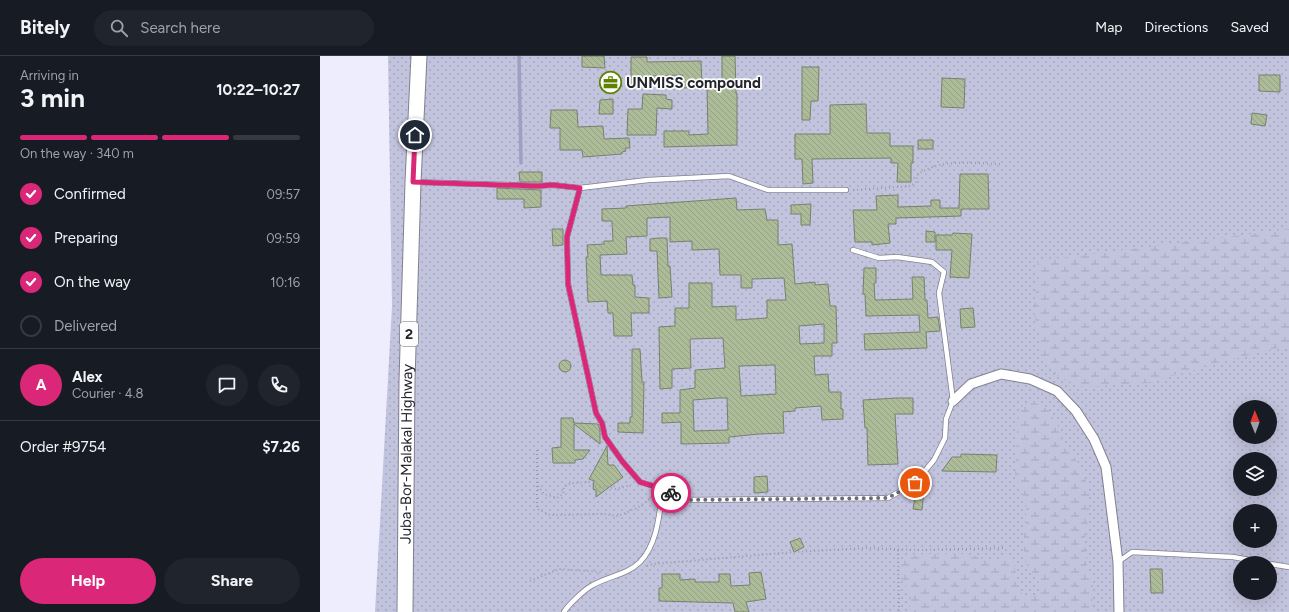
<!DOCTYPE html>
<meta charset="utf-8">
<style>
:root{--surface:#171b24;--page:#20242c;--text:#f1f3f6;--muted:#9ea1a6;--line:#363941;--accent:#db2777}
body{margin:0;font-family:Figtree,sans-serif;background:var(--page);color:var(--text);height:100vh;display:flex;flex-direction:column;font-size:15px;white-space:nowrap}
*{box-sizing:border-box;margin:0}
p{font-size:13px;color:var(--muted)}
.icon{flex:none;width:22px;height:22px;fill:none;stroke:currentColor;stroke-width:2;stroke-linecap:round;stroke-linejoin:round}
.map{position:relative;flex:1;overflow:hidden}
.sheet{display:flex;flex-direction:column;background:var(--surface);width:320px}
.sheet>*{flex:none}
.needle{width:26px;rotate:359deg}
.tools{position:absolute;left:913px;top:344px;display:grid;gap:8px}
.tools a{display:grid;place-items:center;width:44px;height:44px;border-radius:50%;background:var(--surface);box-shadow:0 4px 16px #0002;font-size:20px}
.pin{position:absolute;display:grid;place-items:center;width:34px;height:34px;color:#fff;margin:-17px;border:2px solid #fff;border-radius:50%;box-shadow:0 1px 4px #0007}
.courier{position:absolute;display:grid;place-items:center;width:40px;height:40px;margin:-20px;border:3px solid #db2777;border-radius:50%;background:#fff;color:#222;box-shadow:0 1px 5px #0007}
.head em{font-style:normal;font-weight:700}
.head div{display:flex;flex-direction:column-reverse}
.head{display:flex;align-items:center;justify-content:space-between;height:68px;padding:0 20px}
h1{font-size:26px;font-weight:700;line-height:30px}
.bar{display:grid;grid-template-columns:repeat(4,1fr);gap:6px 4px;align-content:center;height:48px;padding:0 20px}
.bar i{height:5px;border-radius:3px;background:var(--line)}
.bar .selected{background:var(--accent)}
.bar p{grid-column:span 4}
.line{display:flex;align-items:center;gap:10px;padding:0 20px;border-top:1px solid var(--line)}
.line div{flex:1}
.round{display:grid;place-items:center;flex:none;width:42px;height:42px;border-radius:21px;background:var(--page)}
ol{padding:0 20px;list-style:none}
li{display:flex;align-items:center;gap:12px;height:44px}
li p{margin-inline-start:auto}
li .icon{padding:4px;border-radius:50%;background:var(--accent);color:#fff;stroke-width:4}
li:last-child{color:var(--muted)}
li i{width:22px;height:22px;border:2px solid var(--line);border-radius:50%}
.primary-button{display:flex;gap:8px;margin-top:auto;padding:8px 20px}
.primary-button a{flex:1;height:46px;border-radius:24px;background:var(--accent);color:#fff;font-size:16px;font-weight:700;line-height:46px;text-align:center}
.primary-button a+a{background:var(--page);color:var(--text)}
header{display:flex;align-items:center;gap:24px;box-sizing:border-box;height:56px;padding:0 20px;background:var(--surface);border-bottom:1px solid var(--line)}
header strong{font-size:19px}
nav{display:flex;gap:22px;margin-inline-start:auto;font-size:14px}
.search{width:280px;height:36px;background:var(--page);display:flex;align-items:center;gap:10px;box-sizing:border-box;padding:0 14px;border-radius:22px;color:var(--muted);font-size:15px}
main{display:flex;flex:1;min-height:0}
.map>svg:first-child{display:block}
.grass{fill:url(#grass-dots);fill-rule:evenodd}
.wetland{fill:url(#wetland-marsh)}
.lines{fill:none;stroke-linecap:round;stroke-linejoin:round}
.stream{stroke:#9f9fc4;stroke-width:3.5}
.building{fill:url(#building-back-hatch);stroke:#78806f;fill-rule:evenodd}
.lane-casing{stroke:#818193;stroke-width:6}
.street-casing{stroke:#818193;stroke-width:11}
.primary-casing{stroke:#818193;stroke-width:17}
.path{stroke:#9b9ba8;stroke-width:2;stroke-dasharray:1 3;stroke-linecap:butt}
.lane{stroke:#fff;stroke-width:4.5}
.street{stroke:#fff;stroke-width:9}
.primary{stroke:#fff;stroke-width:15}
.done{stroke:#6a6b76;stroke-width:4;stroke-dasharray:0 7.2}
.route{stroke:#db2777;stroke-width:5}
.labels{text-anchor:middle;stroke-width:3.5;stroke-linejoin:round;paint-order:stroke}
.shield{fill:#fcfcfc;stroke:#65666a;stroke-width:1}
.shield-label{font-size:14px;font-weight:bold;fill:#24252c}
.poi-label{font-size:15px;font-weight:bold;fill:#24252c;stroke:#fcfcfc;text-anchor:start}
.street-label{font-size:15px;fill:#24252c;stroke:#fcfcfc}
</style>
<header>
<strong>Bitely</strong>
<div class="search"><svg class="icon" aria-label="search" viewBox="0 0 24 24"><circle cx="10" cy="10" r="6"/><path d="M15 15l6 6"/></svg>Search here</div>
<nav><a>Map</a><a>Directions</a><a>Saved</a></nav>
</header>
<main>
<section class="sheet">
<div class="head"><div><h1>3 min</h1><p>Arriving in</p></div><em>10:22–10:27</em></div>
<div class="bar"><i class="selected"></i><i class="selected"></i><i class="selected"></i><i></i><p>On the way · 340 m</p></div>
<ol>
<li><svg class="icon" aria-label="check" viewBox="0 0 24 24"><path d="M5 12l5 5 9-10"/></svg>Confirmed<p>09:57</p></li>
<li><svg class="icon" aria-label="check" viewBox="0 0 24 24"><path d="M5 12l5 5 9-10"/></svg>Preparing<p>09:59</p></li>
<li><svg class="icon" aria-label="check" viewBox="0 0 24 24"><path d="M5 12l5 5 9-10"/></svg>On the way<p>10:16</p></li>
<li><i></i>Delivered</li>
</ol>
<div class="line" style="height:72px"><b class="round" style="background:var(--accent);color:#fff">A</b><div><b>Alex</b><p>Courier · 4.8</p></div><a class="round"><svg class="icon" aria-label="chat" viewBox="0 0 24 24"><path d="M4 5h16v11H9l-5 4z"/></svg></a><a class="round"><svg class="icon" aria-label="phone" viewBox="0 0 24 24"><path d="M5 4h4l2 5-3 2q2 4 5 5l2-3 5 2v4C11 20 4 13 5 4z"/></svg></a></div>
<div class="line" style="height:52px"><div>Order #9754</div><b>$7.26</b></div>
<div class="primary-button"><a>Help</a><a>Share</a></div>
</section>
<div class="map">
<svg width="969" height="556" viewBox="0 0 969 556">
<defs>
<pattern id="grass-dots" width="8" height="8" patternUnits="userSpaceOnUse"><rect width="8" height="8" fill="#c2c3dc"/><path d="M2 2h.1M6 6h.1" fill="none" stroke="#a7a7bd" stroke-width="1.8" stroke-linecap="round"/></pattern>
<pattern id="wetland-marsh" width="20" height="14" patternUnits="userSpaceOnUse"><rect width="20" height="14" fill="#c2c3dc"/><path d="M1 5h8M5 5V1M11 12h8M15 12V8" fill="none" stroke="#a7a7bd"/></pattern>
<pattern id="building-back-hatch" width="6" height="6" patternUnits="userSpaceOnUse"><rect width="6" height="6" fill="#acbc98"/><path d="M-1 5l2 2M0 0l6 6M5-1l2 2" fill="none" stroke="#94a183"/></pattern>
</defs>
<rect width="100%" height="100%" fill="#ededfe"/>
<!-- grass -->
<path class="grass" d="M68 0H969V556H55L72 250ZM920 351H950V381H920ZM920 403H950V433H920ZM920 455H950V485H920ZM920 507H950V537H920Z"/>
<!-- wetland -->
<path class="wetland" d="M969 173V289L929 299 826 327 764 331 740 322 722 305 714 255 718 205Z
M711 345 729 354 739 372 741 382 760 410 763 420 768 429 769 439V459L765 481V491L767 510 773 530V556H589L591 538 580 521 579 512 583 503 603 498H648L669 505H680L688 500 693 503 698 530 703 539 713 542 719 534 718 524 706 508 704 499V478L706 468V448L695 419 698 359 702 350Z"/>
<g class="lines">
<!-- stream -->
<path class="stream" d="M199 0 201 107"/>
</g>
<!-- building -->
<path class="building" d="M262 0H284L285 12 262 11Z
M402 0H415L416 37H417V89L344 91V75H369V79L388 78 387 31H402Z
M311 1H327V6L381 5 382 31 363 32V19L328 20V29H311Z
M482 11H499L498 45H491L490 64H482Z
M939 19H960V36L939 35Z
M622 22 645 23 644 52 621 51Z
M323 38 346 39V43L352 44V53L337 52 336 79H307L308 53H322Z
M293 43V58H279L280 44Z
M546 48 547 77H570V90H593V107H591V126H577L578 107H571V102L492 103 493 127 483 128 482 103H475V78H510V49Z
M231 54H257L258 71 283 70 284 83 309 82 310 92H305L306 95 302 96V98L263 101 262 94H240V72H230Z
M932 57 947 59 945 70 931 68Z
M598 84H613V93H598Z
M199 116H222V126H200Z
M640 118H668L669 153H641V160L576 162V168H568L570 187 552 189V186H535L533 154H557L556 140 578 139V151L611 150V144H620V152H639Z
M177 132 221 134V151L204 152V143H177Z
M416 142 417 154 445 153 447 164H458V189L472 188 475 228 495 226V229L508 228 510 250H516L517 287H512V300H494L495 319 508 318 509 336H521V353H523V363L502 364 501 350 475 352V355L463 356 464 377 439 378 409 381V387L361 388V366L342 367V357H360V334L375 332V314L405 312 403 282 370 283 371 312 352 313V332L340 333 339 271 355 270V252H369V227H392V251L416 250V264L447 262V244H466L464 222 432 223V232H421V219H400L399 193 372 194V185L350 186V161L327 162V180L306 181 307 198 280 199 281 219H312L313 229H315V241L329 242V257H311L312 280H294L293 257H288L287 245 268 246 266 201H268L267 189 284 188V185H293L292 165H282V153L306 152V150ZM504 268V287L480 288 479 270ZM455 309 456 338 421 340 419 310ZM398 342H407L408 374 374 375 373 344Z
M491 148 490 169H481V158H471V149Z
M232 173H243V189L233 190Z
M606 175 615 176V186H606Z
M633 177 652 178 649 222 630 221 632 194H616V179H632Z
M339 182H347L348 210H350L352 241 339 242 337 195H330V183Z
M544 212H556V227H554L555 244 593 243 592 221H604L605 244H607L608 262 618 261 620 275 606 276 607 292 545 294 544 278 600 276 599 259 546 260 545 238H543Z
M653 252 655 271 641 272 640 253Z
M312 293H320L322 326H324L323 377 298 376V367H310V361H312Z
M239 310a6 6 0 1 1 12 0a6 6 0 1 1-12 0Z
M577 342H593V358H575L578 408 548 409 547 372H545L543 344Z
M241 362H253L254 367 278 368 280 374V388L254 368V394H270L263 403 255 404V407H233L232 392 241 391Z
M287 390 288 409H294L303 421 276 441V434L273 433 274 425 269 423Z
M641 398 677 399 676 416 622 415 632 401H641Z
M447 420 448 436 434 437V421Z
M600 426 605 427 602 454 593 453 597 430Z
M480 482 484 491 474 496 470 486Z
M830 513H842L843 537H831Z
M441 516 446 543 426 546 429 556H415L413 547 339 545V532H342V518H360V524L375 523V526H399V518H410L411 530 430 529 429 517Z"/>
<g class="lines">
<defs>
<path id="lane" d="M95 126 217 130 233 129 260 132 328 124 409 120 448 134H526
M260 132 247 181 248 228 276 357 282 367 285 381 302 405 320 426 343 433 365 444 568 442 595 427 614 404 625 382 626 363 633 345 619 237 624 216 612 206 577 201 559 202 533 194
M798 506 812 496 913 501 946 507
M950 508 969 511
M244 556C248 549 265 533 273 529 288 520 307 519 320 506 338 487 339 458 343 433"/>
<path id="street" d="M633 345 651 328 681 318 710 323 737 335 756 355 774 383 786 411 798 506 799 556"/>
<g id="primary">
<path id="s1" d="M85 556 87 325 93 126 99 0"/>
</g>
</defs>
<!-- lane casing -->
<use href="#lane" class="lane-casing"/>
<!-- street casing -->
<use href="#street" class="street-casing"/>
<!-- primary casing -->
<use href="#primary" class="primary-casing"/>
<!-- path -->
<path class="path" d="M533 134 591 130 596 126 597 119C622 101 654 108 683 108
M217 394V453L230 459 283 458 298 460 317 452 334 440
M218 430 224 438 237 442 243 438 244 430 252 427 269 426 280 431 286 430 296 433 311 429
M578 494 579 556
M327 510 333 508 474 496 546 492 600 494 686 492
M210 525 239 513 281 516"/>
<!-- lane -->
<use href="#lane" class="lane"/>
<!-- street -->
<use href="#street" class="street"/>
<!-- primary -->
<use href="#primary" class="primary"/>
</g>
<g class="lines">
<!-- done -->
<path class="done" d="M351 437 365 444 568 442 595 427"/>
<!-- route -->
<path class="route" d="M95 79 93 126 217 130 233 129 260 132 247 181 248 228 276 357 282 367 285 381 302 405 320 426 343 433 351 437"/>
</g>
<!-- icons -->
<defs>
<symbol id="office-ring" viewBox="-11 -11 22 22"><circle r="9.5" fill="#fcfcfc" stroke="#5e8300" stroke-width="1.5"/><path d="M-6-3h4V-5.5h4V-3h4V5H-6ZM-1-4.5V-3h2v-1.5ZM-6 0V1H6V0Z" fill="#5e8300"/></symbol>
</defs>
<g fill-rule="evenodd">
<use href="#office-ring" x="278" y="14" width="25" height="25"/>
</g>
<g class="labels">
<!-- shield labels -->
<rect class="shield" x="80" y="266" width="18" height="24" rx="3"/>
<g class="shield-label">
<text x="89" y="283">2</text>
</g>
<!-- poi labels -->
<g class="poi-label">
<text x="306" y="32">UNMISS compound</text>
</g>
<!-- street labels -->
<g class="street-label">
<text dy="5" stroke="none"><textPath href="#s1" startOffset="158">Juba-Bor-Malakal Highway</textPath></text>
</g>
</g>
</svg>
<div class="tools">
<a><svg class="needle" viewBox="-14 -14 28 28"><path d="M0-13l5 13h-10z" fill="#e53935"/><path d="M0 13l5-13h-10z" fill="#9ea1a6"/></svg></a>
<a><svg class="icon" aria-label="layers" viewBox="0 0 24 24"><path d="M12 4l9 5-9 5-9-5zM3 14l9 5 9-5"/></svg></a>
<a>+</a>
<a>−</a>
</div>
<div class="pin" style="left:595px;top:427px;background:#ea580c"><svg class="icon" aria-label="bag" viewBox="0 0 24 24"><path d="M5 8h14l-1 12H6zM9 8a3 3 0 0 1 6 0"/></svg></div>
<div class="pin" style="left:95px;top:79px;background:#1f2937"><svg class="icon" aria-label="home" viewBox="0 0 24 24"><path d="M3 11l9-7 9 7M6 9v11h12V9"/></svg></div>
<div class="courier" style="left:351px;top:437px"><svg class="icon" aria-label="bike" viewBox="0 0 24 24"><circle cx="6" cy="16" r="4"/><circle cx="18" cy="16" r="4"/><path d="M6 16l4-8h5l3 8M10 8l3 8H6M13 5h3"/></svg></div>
</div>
</main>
